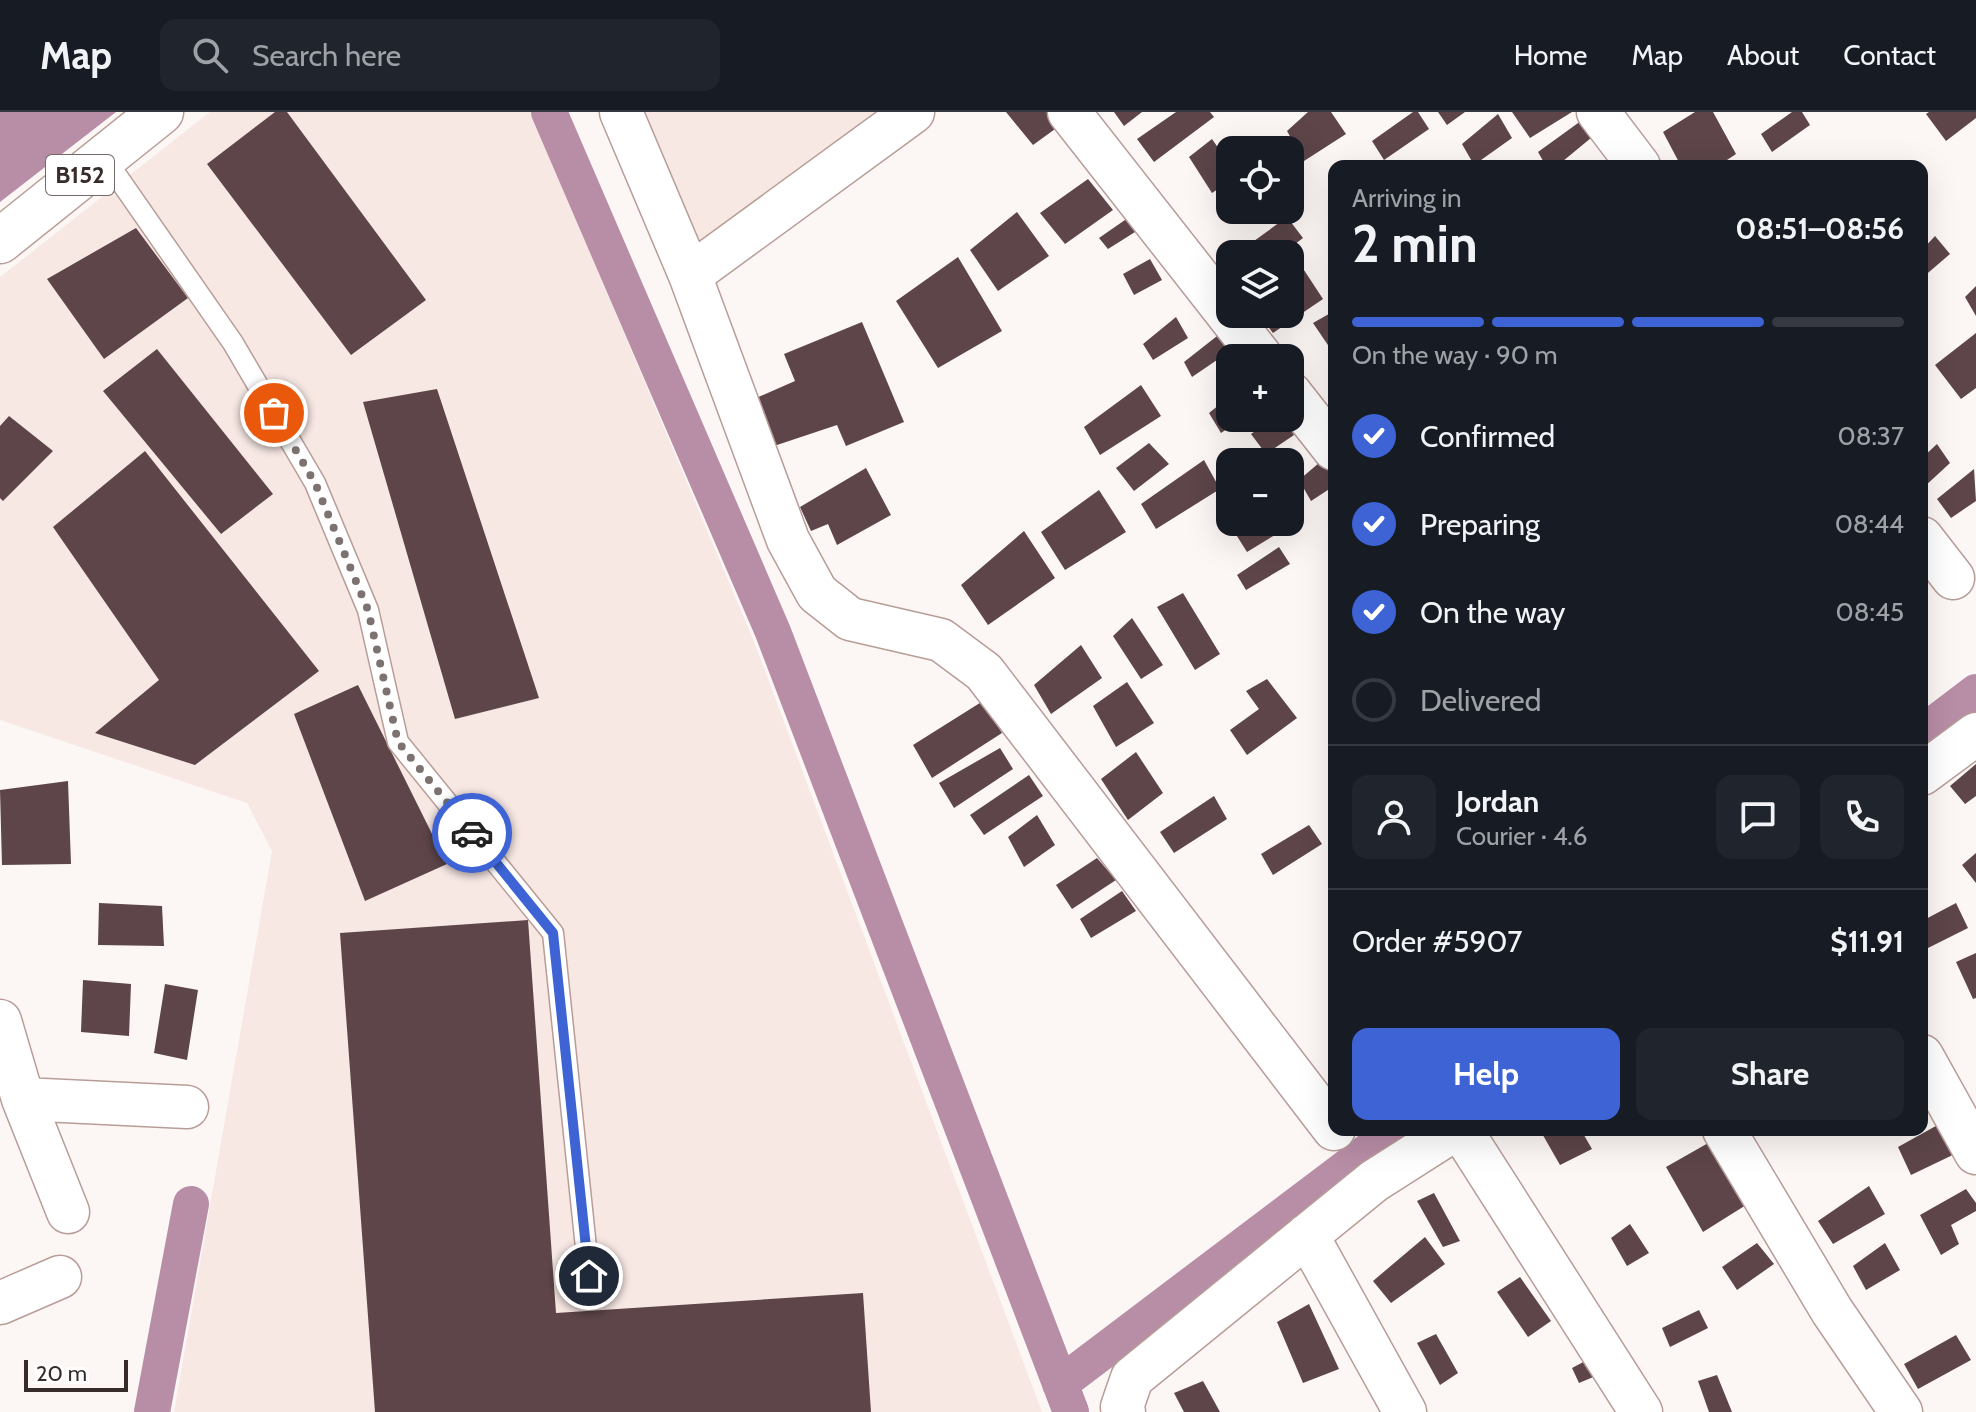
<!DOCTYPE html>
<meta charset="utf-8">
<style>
:root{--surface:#171b24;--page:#20242c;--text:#f1f3f6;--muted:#9ea1a6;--line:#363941;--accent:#3d63d4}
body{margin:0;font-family:Cabin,sans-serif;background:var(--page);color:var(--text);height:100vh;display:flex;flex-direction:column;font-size:30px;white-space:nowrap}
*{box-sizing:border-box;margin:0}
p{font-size:26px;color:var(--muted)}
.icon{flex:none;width:44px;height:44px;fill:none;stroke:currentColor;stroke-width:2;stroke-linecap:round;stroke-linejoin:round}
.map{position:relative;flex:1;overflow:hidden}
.panel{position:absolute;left:1328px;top:48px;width:600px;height:976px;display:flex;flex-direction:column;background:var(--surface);border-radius:16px;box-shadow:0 8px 32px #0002}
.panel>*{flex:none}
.tools{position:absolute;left:1216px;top:24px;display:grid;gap:16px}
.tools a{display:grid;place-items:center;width:88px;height:88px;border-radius:16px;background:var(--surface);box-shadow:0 8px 32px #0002;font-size:40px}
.scale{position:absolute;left:24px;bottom:20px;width:104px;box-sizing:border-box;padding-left:8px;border:4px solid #372c29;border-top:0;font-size:22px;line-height:28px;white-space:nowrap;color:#372c29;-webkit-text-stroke:6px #fff;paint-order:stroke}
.pin{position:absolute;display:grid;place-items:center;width:68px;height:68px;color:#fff;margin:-34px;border:4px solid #fff;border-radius:50%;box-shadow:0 2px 8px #0007}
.courier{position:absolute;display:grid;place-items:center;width:80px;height:80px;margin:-40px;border:6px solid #3d63d4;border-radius:50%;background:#fff;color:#222;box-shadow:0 2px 10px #0007}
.headline em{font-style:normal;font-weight:700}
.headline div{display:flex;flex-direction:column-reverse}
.headline{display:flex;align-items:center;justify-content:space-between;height:136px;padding:0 24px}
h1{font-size:52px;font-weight:700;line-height:60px}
.bar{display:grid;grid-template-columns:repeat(4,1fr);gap:12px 8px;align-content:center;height:96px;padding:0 24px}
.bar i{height:10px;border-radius:6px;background:var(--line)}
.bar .active{background:var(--accent)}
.bar p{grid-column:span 4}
.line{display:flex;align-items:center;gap:20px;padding:0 24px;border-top:2px solid var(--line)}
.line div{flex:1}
.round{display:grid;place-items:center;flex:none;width:84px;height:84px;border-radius:16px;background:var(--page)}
ol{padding:0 24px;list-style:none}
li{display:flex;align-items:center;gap:24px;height:88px}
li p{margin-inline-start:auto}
li .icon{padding:8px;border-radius:50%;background:var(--accent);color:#fff;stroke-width:4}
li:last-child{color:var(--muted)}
li i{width:44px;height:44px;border:4px solid var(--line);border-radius:50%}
.button{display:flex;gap:16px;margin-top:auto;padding:16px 24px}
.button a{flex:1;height:92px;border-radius:16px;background:var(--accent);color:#fff;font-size:32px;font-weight:700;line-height:92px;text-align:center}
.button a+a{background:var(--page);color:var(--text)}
header{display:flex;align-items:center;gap:48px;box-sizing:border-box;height:112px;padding:0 40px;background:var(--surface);border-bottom:2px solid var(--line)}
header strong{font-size:38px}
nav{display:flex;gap:44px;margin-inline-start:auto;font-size:28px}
.search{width:560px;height:72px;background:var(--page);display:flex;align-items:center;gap:20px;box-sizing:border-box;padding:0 28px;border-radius:16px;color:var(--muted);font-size:30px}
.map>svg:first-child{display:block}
.built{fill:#f7e8e4}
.water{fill:#b88da6}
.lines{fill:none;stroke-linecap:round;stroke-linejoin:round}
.canal{stroke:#b88da6;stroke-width:36}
.building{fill:#5d4549}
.lane-casing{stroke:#b89d97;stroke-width:23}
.street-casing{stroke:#b89d97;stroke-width:45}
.primary-casing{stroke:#b89d97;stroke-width:47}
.lane{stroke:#fff;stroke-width:20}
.street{stroke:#fff;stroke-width:42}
.primary{stroke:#fff;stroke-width:44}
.done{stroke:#7c7370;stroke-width:8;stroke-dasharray:0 14.4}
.route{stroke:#3d63d4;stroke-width:10}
.labels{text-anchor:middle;stroke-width:8;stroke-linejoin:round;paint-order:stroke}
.shield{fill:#fff;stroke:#736b69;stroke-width:2}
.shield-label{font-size:24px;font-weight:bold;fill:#372c29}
</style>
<header>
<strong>Map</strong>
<div class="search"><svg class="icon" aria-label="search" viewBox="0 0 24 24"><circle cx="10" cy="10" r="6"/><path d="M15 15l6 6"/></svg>Search here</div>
<nav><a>Home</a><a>Map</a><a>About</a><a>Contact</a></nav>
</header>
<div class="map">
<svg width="1976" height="1300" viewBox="0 0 1976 1300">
<rect width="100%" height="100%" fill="#fcf7f5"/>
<!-- built -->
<path class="built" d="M210 0H531L755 532 1042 1300H174L272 739 247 691 0 608V165Z
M613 0H900L680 160Z"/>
<!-- water -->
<path class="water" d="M0 0H116L0 90Z"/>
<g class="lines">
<!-- canal -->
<path class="canal" d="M549 0 773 520 1071 1300
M1922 621 1976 580
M1060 1272 1396 1018
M152 1300 191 1092"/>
</g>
<!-- building -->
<path class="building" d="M275 0H287L426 188 351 243 207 52Z
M1006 0H1053L1062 12 1033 33Z
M1114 0H1142L1124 14Z
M1176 0H1210L1214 5 1154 50 1137 27Z
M1308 0H1331L1346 22 1304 49 1287 19Z
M1413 0H1418L1429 17 1384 48 1372 29Z
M1438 0H1465L1447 13Z
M1512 0H1572L1530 26Z
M1695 0H1713L1736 42 1718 54H1681L1663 20Z
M1792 0H1802L1810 13 1772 40 1761 22Z
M1929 0H1976V6L1946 29 1926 2Z
M1498 2 1512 26 1474 53 1462 32Z
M1585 6 1597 21 1557 54H1546L1538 40Z
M1212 27 1230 53V69L1212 81 1189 45Z
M1088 67 1113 98 1065 132 1040 101Z
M1017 100 1049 144 998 179 970 138Z
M1135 101 1143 115 1108 137 1099 126Z
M1287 105 1303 126 1282 142H1236Z
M136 116 188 186 104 247 47 167Z
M1935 124 1950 142 1922 166V138Z
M958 145 1002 219 938 256 896 189Z
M1150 147 1162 168 1134 183 1123 162Z
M1302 155 1323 187 1273 221 1259 202H1290V164Z
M1976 174V204L1965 185Z
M1334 199V242L1313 211Z
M1176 205 1188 226 1153 248 1143 232Z
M862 210 904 310 846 334 837 313 774 334 754 287 795 269 784 242Z
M1226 217 1239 233 1192 265 1184 250Z
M1976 221V276L1961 287 1935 253Z
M157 237 273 382 221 422 103 279Z
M1141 273 1161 304 1100 343 1084 315Z
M437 277 539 586 455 607 363 290Z
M1230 284V306H1243L1221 321 1209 301Z
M9 304 53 339 3 389 0 386V314Z
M1273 306H1283L1294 323 1266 342 1251 322Z
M1149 331 1169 352 1134 379 1116 356Z
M1937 332 1950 351 1924 375 1922 346Z
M145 339 319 559 195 653 95 621 159 568 53 415Z
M1326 345 1334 355V374L1311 389 1299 368Z
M1204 348 1220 377 1156 417 1141 392Z
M866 356 891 403 837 433 828 412 811 419 800 395Z
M1974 357 1976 389 1951 406 1937 387Z
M1099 378 1126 420 1065 458 1041 420Z
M1290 379 1304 405 1247 440 1230 413 1234 410H1290Z
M1024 419 1055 466 988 513 961 473Z
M1279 435 1290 452 1246 478 1237 463Z
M1183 481 1220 542 1195 558 1157 495Z
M1132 506 1163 553 1141 567 1113 524Z
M1081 533 1102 566 1051 602 1034 573Z
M1267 567 1297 606 1247 643 1230 618 1259 597 1246 579Z
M1127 570 1154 611 1116 635 1093 594Z
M358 573 447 752 365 789 294 602Z
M983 589 1002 621 932 666 913 633Z
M1000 636 1013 657 954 696 939 671Z
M1136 640 1163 681 1128 708 1101 667Z
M1976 652V684L1965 692 1950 674Z
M1029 663 1043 684 984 723 970 703Z
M68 669 71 752 2 753 0 678Z
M1214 684 1227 707 1174 741 1160 720Z
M1037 703 1055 733 1024 755 1008 725Z
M1309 713 1322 732 1273 763 1261 742Z
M1976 741V771L1962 753Z
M1097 746 1116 768 1072 797 1056 773Z
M1122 779 1136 799 1091 826 1080 807Z
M99 791 162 794 164 834 98 833Z
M1956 791 1968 816 1922 839V809Z
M528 808 556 1201 863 1181 871 1300H375L340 821Z
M1976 841V886L1973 887 1956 850Z
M83 868 131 872 129 924 81 920Z
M165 872 198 878 187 948 154 941Z
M1943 1010 1959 1040 1911 1063 1898 1035Z
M1540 1018H1581L1592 1037 1560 1053Z
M1717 1026 1754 1088 1703 1120 1666 1055Z
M1869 1074 1885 1102 1833 1132 1818 1109Z
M1966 1077 1976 1091V1099L1951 1113 1959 1132 1941 1143 1920 1103Z
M1434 1081 1460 1129 1443 1135 1417 1089Z
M1630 1112 1649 1141 1627 1154 1611 1126Z
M1425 1125 1445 1152 1391 1191 1373 1169Z
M1757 1131 1774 1152 1737 1178 1722 1155Z
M1885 1131 1900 1158 1866 1178 1853 1154Z
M1520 1165 1551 1209 1528 1225 1497 1180Z
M1309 1192 1339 1257 1303 1271 1277 1210Z
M1699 1198 1708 1216 1670 1235 1662 1216Z
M1436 1222 1458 1261 1440 1273 1417 1231Z
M1956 1223 1971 1248 1918 1277 1904 1252Z
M1589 1247 1598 1263 1579 1271 1572 1256Z
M1717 1263 1732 1300H1709L1698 1269Z
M1203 1269 1220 1300H1184L1174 1281Z"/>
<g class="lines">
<defs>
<path id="lane" d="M103 44 233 231 315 371 368 498 398 630 553 821 589 1164"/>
<path id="street" d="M621 0 690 163 788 428 817 481 850 507 941 528 984 560 1334 1017
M1069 0 1262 246
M1598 0 1639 54
M690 163 913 0
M1290 281 1334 337
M1922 426 1953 466
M1922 662 1976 622
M0 909 23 987 68 1100
M1922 944 1976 1041
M23 987 187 995
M1461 1018 1641 1300
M1724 1018 1832 1199 1901 1300
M1307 1123 1405 1300
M0 1191 60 1165
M1124 1300 1122 1295 1132 1266 1374 1069 1454 1018"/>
<path id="primary" d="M0 129 161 0"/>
</defs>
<!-- lane casing -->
<use href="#lane" class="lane-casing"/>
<!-- street casing -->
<use href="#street" class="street-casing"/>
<!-- primary casing -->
<use href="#primary" class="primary-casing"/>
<!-- lane -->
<use href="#lane" class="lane"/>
<!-- street -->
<use href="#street" class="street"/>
<!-- primary -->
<use href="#primary" class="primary"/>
</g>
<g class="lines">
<!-- done -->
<path class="done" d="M274 301 315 371 368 498 398 630 472 721"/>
<!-- route -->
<path class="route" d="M472 721 553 821 589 1164"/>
</g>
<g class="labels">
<!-- shield labels -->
<rect class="shield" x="46" y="43" width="68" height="40" rx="6"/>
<g class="shield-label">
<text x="80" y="71">B152</text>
</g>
</g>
</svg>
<div class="tools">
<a><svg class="icon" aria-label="locate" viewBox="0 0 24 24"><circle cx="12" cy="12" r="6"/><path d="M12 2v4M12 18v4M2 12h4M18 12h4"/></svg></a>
<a><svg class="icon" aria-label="layers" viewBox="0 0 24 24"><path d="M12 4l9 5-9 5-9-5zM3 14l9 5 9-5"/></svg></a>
<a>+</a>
<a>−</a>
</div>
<div class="scale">20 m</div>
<div class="pin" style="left:274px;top:301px;background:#ea580c"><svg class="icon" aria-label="bag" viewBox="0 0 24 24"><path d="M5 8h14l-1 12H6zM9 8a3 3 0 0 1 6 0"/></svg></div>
<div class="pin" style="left:589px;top:1164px;background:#1f2937"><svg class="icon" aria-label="home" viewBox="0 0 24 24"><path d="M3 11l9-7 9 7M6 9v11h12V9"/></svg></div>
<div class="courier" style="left:472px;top:721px"><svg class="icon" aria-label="car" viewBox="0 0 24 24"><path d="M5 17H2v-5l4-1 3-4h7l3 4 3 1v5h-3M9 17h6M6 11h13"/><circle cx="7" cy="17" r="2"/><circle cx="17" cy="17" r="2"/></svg></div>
<section class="panel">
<div class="headline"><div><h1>2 min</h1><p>Arriving in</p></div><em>08:51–08:56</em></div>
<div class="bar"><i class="active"></i><i class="active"></i><i class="active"></i><i></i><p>On the way · 90 m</p></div>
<ol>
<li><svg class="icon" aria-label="check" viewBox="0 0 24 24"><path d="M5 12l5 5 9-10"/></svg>Confirmed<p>08:37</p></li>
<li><svg class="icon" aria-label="check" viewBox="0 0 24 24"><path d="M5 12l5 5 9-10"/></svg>Preparing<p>08:44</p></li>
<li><svg class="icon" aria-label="check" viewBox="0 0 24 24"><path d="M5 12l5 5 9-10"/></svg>On the way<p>08:45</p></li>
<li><i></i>Delivered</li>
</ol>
<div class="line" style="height:144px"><a class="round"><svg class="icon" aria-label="person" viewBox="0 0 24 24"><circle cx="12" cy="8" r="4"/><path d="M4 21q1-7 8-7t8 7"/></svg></a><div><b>Jordan</b><p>Courier · 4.6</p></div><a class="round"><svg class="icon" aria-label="chat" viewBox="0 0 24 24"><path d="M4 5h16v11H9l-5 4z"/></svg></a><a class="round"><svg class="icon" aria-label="phone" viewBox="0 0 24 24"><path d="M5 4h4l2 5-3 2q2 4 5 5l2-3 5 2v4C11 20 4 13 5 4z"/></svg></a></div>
<div class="line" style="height:104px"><div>Order #5907</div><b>$11.91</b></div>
<div class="button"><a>Help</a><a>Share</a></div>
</section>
</div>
